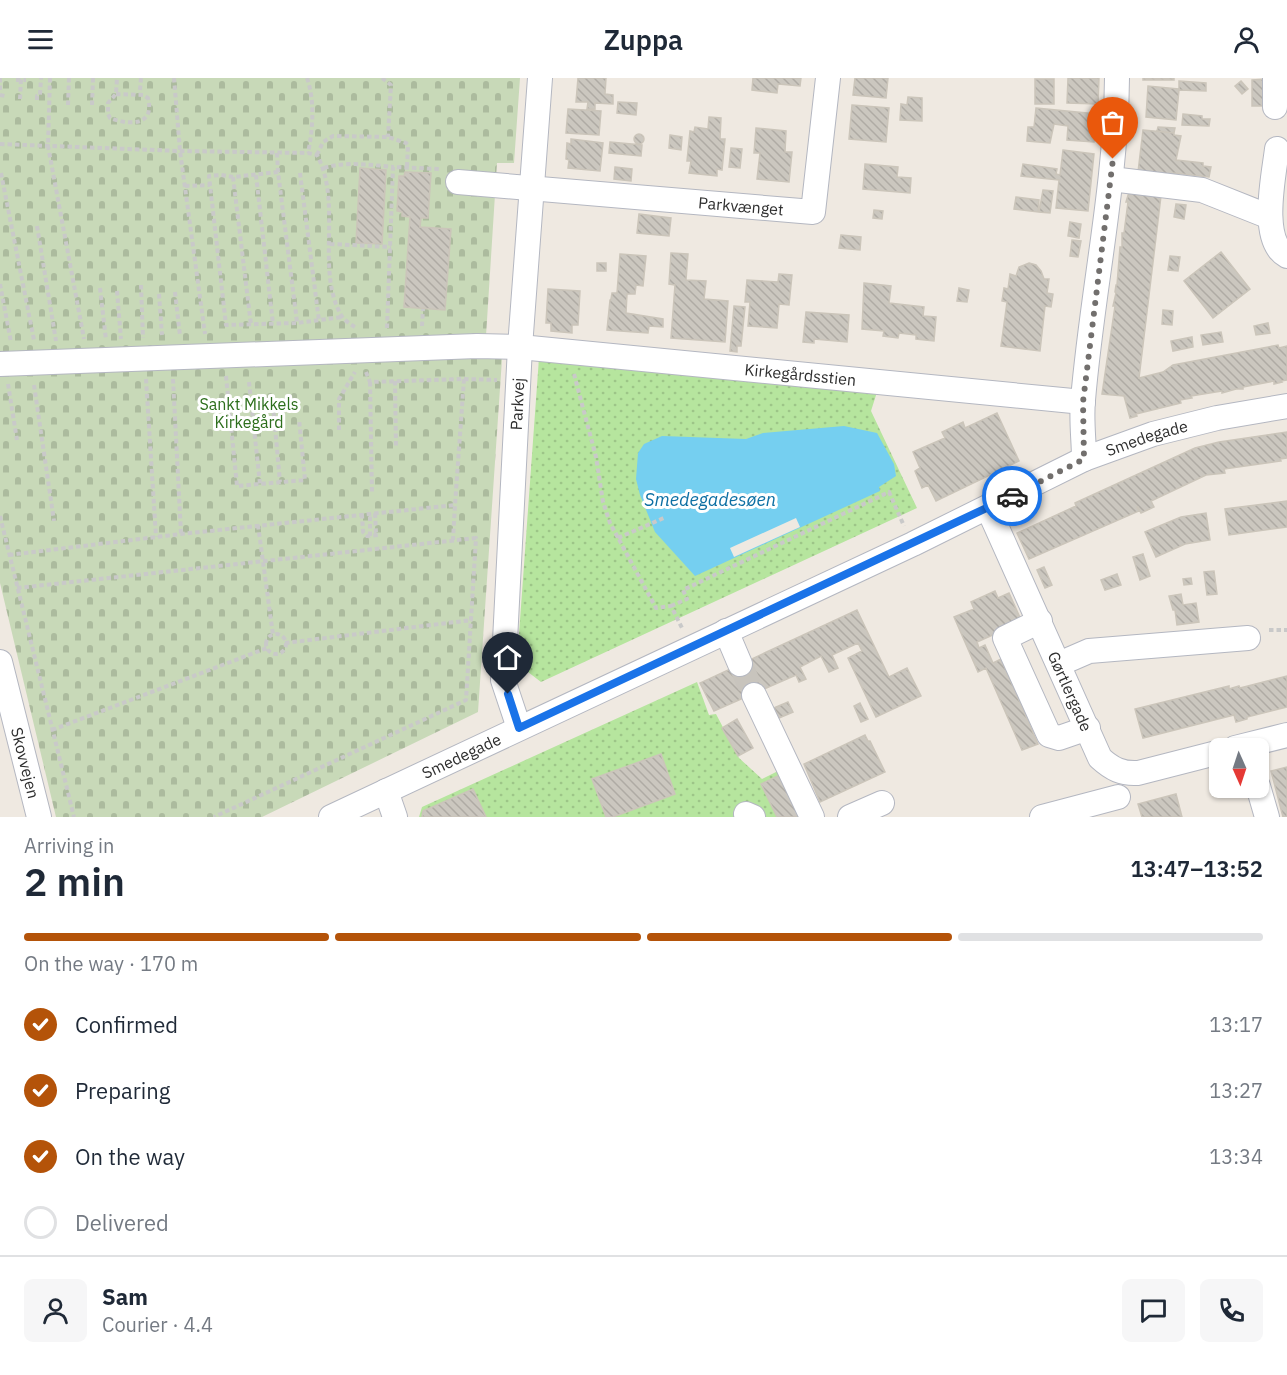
<!DOCTYPE html>
<meta charset="utf-8">
<style>
:root{--surface:#fff;--page:#f6f6f7;--text:#1f2937;--muted:#747a83;--line:#e0e1e3;--accent:#b45309}
body{margin:0;font-family:"IBM Plex Sans",sans-serif;background:var(--page);color:var(--text);height:100vh;display:flex;flex-direction:column;font-size:22px;white-space:nowrap}
*{box-sizing:border-box;margin:0}
p{font-size:20px;color:var(--muted)}
.icon{flex:none;width:33px;height:33px;fill:none;stroke:currentColor;stroke-width:2;stroke-linecap:round;stroke-linejoin:round}
.map{position:relative;height:739px;overflow:hidden}
.side{display:flex;flex-direction:column;background:var(--surface);flex:1}
.side>*{flex:none}
.needle{width:39px;rotate:177deg}
.fabs{position:absolute;left:1209px;top:660px;display:grid;gap:12px}
.fabs a{display:grid;place-items:center;width:60px;height:60px;border-radius:9px;background:var(--surface);box-shadow:0 2px 4px #0004;font-size:30px}
.pin{position:absolute;display:grid;place-items:center;width:51px;height:51px;color:#fff;margin:-62px -26px;border-radius:50% 50% 50% 0;rotate:-45deg;box-shadow:0 0 6px #0007}
.pin .icon{rotate:45deg}
.courier{position:absolute;display:grid;place-items:center;width:60px;height:60px;margin:-30px;border:4px solid #1a73e8;border-radius:50%;background:#fff;color:#222;box-shadow:0 2px 8px #0007}
.head em{font-style:normal;font-weight:600}
.head div{display:flex;flex-direction:column-reverse}
.head{display:flex;align-items:center;justify-content:space-between;height:102px;padding:0 24px}
h1{font-size:39px;font-weight:600;line-height:45px}
.bar{display:grid;grid-template-columns:repeat(4,1fr);gap:9px 6px;align-content:center;height:72px;padding:0 24px}
.bar i{height:8px;border-radius:4px;background:var(--line)}
.bar .on{background:var(--accent)}
.bar p{grid-column:span 4}
.line{display:flex;align-items:center;gap:15px;padding:0 24px;border-top:2px solid var(--line)}
.line div{flex:1}
.round{display:grid;place-items:center;flex:none;width:63px;height:63px;border-radius:9px;background:var(--page)}
ol{padding:0 24px;list-style:none}
li{display:flex;align-items:center;gap:18px;height:66px}
li p{margin-inline-start:auto}
li .icon{padding:6px;border-radius:50%;background:var(--accent);color:#fff;stroke-width:4}
li:last-child{color:var(--muted)}
li i{width:33px;height:33px;border:3px solid var(--line);border-radius:50%}
header{display:flex;justify-content:space-between;align-items:center;height:78px;padding:0 24px;background:var(--surface);font-size:27px;font-weight:600}
.map>svg:first-child{display:block}
.green{fill:url(#green-dots)}
.cemetery{fill:url(#cemetery-stones)}
.water{fill:#75cff0}
.pier{fill:#efe9e1}
.building{fill:url(#building-back-hatch);stroke:#cbc5ba;stroke-width:1.5}
.lines{fill:none;stroke-linecap:round;stroke-linejoin:round}
.minor-tunnel{stroke:#c8c4bd;stroke-width:24;stroke-dasharray:24 12;stroke-linecap:butt}
.minor-casing{stroke:#b4b7c1;stroke-width:26}
.path{stroke:#c9c9c9;stroke-width:4;stroke-dasharray:4.5 3;stroke-linecap:butt}
.minor{stroke:#fff;stroke-width:24}
.done{stroke:#726f6d;stroke-width:6;stroke-dasharray:0 10.8}
.route{stroke:#1a73e8;stroke-width:8}
.labels{text-anchor:middle;stroke-width:6;stroke-linejoin:round;paint-order:stroke}
.street-label{font-size:16px;fill:#2e2e2e;stroke:#fff}
.park-label{font-size:16px;fill:#2c6e1b;stroke:#fff}
.water-label{font-size:18px;font-style:italic;fill:#0d6fa3;stroke:#fff}
</style>
<header><svg class="icon" aria-label="menu" viewBox="0 0 24 24"><path d="M4 6h16M4 12h16M4 18h16"/></svg>Zuppa<svg class="icon" aria-label="person" viewBox="0 0 24 24"><circle cx="12" cy="8" r="4"/><path d="M4 21q1-7 8-7t8 7"/></svg></header>
<div class="map">
<svg width="1287" height="739" viewBox="0 0 1287 739">
<defs>
<pattern id="green-dots" width="8" height="8" patternUnits="userSpaceOnUse" patternTransform="scale(1.5)"><rect width="8" height="8" fill="#b6e59e"/><path d="M2 2h.1M6 6h.1" fill="none" stroke="#9dc588" stroke-width="1.8" stroke-linecap="round"/></pattern>
<pattern id="cemetery-stones" width="16" height="16" patternUnits="userSpaceOnUse" patternTransform="scale(1.5)"><rect width="16" height="16" fill="#c8d9b8"/><path d="M2 7V4a2 2 0 0 1 4 0v3zM10 15v-3a2 2 0 0 1 4 0v3z" fill="#acbb9e"/></pattern>
<pattern id="building-back-hatch" width="6" height="6" patternUnits="userSpaceOnUse" patternTransform="scale(1.5)"><rect width="6" height="6" fill="#cbc7bf"/><path d="M-1 5l2 2M0 0l6 6M5-1l2 2" fill="none" stroke="#afaba4"/></pattern>
</defs>
<rect width="100%" height="100%" fill="#efe9e1"/>
<!-- green -->
<path class="green" d="M539 280 877 314 871 333 917 430 541 604 528 594 519 556Z
M697 604 709 637 716 636 739 680 762 701 780 692 802 739H419L422 729Z"/>
<!-- cemetery -->
<path class="cemetery" d="M0 0H520L514 85H497L486 258 502 281 478 634 262 739H56L0 505Z"/>
<!-- water -->
<path class="water" d="M844 348 877 355 894 386 896 398 879 409 880 413 695 498 655 454 640 417 636 401 638 375 644 366 662 358 746 361 763 355Z"/>
<!-- pier -->
<path class="pier" d="M796 440 800 449 734 479 730 470Z"/>
<!-- building -->
<path class="building" d="M578 0H606L605 16 613 17V26L595 25V31H587L588 24H576Z
M753 0H801L800 8 778 6 777 15 752 12Z
M855 0H888L886 20 853 17Z
M1068 0H1099L1098 26 1067 25Z
M1143 0H1174V2H1143Z
M1035 1H1054V26H1035Z
M1267 1V28H1252V2Z
M1179 3 1206 5V13L1179 12 1176 42 1146 39 1148 8 1179 11Z
M1241 3 1248 11 1242 16 1235 8Z
M908 19 922 20V43L900 42 901 26 907 27Z
M618 24 637 25 636 37 617 35Z
M852 27 889 30 886 64 849 61Z
M1036 30 1097 36 1094 64 1067 62 1068 48 1054 46 1050 65 1027 63 1028 49H1034Z
M568 31 601 33 599 57 566 55Z
M1183 36 1202 38V41H1210L1209 48 1182 47Z
M709 39 721 40 720 61H725L722 92 717 91V98L689 95 691 83H687L690 53 694 54 695 49 708 51Z
M1158 49 1175 50 1174 55 1157 53Z
M756 50 786 53 785 74H792L789 104 757 101 760 75H754Z
M1143 52 1174 55V57L1181 58 1176 82 1203 85V88L1211 89 1209 99 1174 95V98L1138 94Z
M634 61a5 5 0 1 1 10 0a5 5 0 1 1-10 0Z
M670 57 682 59 681 72 669 70Z
M571 61 603 65 600 93 568 90 569 82 566 81 567 65 571 66Z
M610 64 642 67 641 78 609 75Z
M731 70 742 71 740 90 729 89Z
M1063 72 1094 76 1088 133 1056 130 1059 102 1021 98 1023 86 1057 91 1056 96 1060 97Z
M865 86 898 89 897 99 911 100 910 115 863 111Z
M615 89 632 91 631 103 614 101Z
M360 90 386 92 382 166 356 165Z
M405 94 431 95 428 140H421L420 149 451 151 445 232 404 229 410 139 402 138V134L397 133 399 98H404Z
M1043 112 1053 113 1050 135 1039 134Z
M1129 114 1161 118 1139 300 1163 294 1173 287 1278 267 1279 270 1287 268V302L1281 303 1282 304 1274 306V303L1243 309V311H1236L1222 315V313L1191 318 1192 320 1180 322 1181 325 1136 336 1137 338 1130 340 1124 318 1102 316 1115 228H1113L1116 215 1115 214 1116 207H1117L1120 169H1122V155H1124L1128 124H1126Z
M1016 119 1039 122 1038 134 1014 131Z
M1176 126 1186 127 1184 141 1174 139Z
M874 132 883 133 882 141 873 140Z
M639 136 671 140 669 158 637 155Z
M1070 144 1081 146 1079 160 1068 158Z
M841 157 861 159 860 172 839 170Z
M1072 162 1081 163 1078 179 1070 178Z
M1221 174 1250 211 1213 240 1184 203Z
M671 175 688 176 686 202 706 203 704 221 728 223 725 264 671 260 675 207 669 206Z
M620 176 646 178 643 208 636 207 635 216H627L626 235 663 241V249L649 248 648 255 607 252 610 222 611 221 612 215H617Z
M1170 178 1180 179 1178 193 1168 192Z
M597 185H606V193H597Z
M1029 185 1036 187 1041 193 1044 201H1049L1047 215 1053 216 1051 229 1045 228 1040 273 1001 268 1007 224 1002 223 1004 210 1008 211 1010 196 1016 198 1019 189Z
M779 196 792 197 789 227 779 226 777 250 748 248 750 224H745L747 202 778 204Z
M864 205 891 208 889 225 924 229 923 238 936 239 934 263 916 261V257L899 255 898 260 883 258 884 253 862 251Z
M959 210 969 212 967 224 957 223Z
M548 211 580 213 578 247H572V255L551 253V245H546Z
M734 228 745 229 741 268H737V274L730 273Z
M1163 232 1173 233 1172 247 1162 246Z
M806 234 849 237 847 264 814 261V265L803 264Z
M1268 245 1270 255 1256 257 1254 248Z
M1221 254 1223 264 1203 267 1201 257Z
M1192 259 1193 269 1173 273 1171 263Z
M997 335 1019 383 936 423 928 407 922 410 915 393 920 390 913 374 945 360 942 354 963 344 965 350Z
M1287 354V380L1280 381 1281 383 1224 391 1225 395 1206 397 1151 423 1154 429 1141 435 1138 429H1137L1139 433 1029 481 1017 455 1076 428 1075 425 1195 370 1219 364Z
M1287 423V449L1229 457 1225 431Z
M1206 435 1210 462 1185 466 1156 479 1145 454 1181 439Z
M1143 476 1150 498 1140 502 1133 479Z
M1044 489 1052 507 1045 510 1037 492Z
M1214 493 1217 516 1207 517 1204 494Z
M1117 496 1121 507 1105 512 1101 502Z
M1191 500 1192 506 1184 507 1183 501Z
M995 513 998 520 1009 515 1022 544 977 564 979 570 985 567 993 585 1001 581 1038 666 1022 672 986 590 978 594 954 539 974 531 971 524Z
M1181 516 1183 527 1196 525 1199 544 1177 547 1175 532H1173L1169 518Z
M857 532 889 599 907 590 921 618 876 639 848 580 862 573 858 565 832 577 838 590 829 594 821 578 800 589 806 601 799 604 796 597 714 633 700 605Z
M1287 598V629L1247 639V641L1236 644 1234 637 1143 660 1135 631 1229 608V611L1239 608 1240 610Z
M788 624 793 634 779 640 774 630Z
M860 625 868 641 861 644 854 628Z
M737 641 753 670 738 678 722 650Z
M865 657 868 663H870L885 694 820 724 804 686Z
M661 676 675 716 613 739H606L592 701Z
M1287 689V739H1283L1271 693Z
M782 696 802 739H777L761 706Z
M473 711 486 739H422L423 733Z
M1176 716 1182 739H1142L1138 726Z"/>
<g class="lines">
<!-- minor-tunnel -->
<path class="minor-tunnel" d="M740 586 754 617"/>
<defs>
<g id="minor">
<path d="M1275 0V29"/>
<path d="M1277 71C1274 97 1259 163 1287 178"/>
<path d="M1111 101 1202 112 1270 139"/>
<path id="s1" d="M458 104 813 134 828 0"/>
<path id="s2" d="M0 286 477 268 520 269 1083 324"/>
<path d="M1084 381C1084 362 1081 342 1083 322 1092 214 1116 109 1117 0"/>
<path id="s3" d="M988 430 1100 680C1112 691 1122 696 1138 695L1220 674"/>
<path d="M1040 543 1005 560 1049 657 1059 660 1088 650"/>
<path d="M726 553 740 586"/>
<path id="s4" d="M0 584 39 739"/>
<path d="M1059 586 1089 573 1248 560"/>
<path d="M754 617 812 739"/>
<path id="s5" d="M519 650 503 602 520 269 540 0"/>
<path d="M1235 670 1287 657"/>
<path d="M1258 708 1267 739"/>
<path d="M386 713 395 739"/>
<path d="M746 736 753 739"/>
<path id="s6" d="M331 739 913 466 1084 381 1153 356 1217 340 1287 328"/>
<path d="M850 739 882 725"/>
<path d="M1042 739 1118 719"/>
</g>
</defs>
<!-- minor casing -->
<use href="#minor" class="minor-casing"/>
<!-- path -->
<path class="path" d="M50 0 48 68 84 261
M174 0 180 73 205 256
M307 0C315 23 313 51 308 75
M382 0 391 7 388 59
M16 2H26
M0 12V0
M140 12 141 0
M116 16 143 17 148 20C155 47 131 48 110 40L108 36V25L116 16 117 0
M0 17 5 18
M20 21 21 0
M37 22V18L40 17 41 0
M68 27 69 0
M92 27 93 0
M0 66 180 73 308 75 317 77C343 126 315 190 341 237 344 242 350 246 355 249
M277 75 278 94 297 244
M317 77 323 64 333 58 388 59 406 65 408 67 407 89
M324 90C346 83 370 87 393 89
M278 94 233 99 221 97 209 98 226 247 297 245 342 239
M1 95 34 262
M300 95 319 243
M256 97 273 246
M233 99 251 247
M185 108 210 107
M37 148 56 263
M330 166 391 169
M0 206 11 264
M141 207 143 260
M100 210 106 262
M117 213 121 261
M175 214 180 258
M159 216 162 257
M422 248 423 231
M387 250 393 89 440 91
M366 294 370 304 464 301 455 427
M574 296 596 379 603 424 610 445 656 530 671 528 682 550
M226 298 237 408 305 402 299 341
M146 301 156 459
M173 301 181 456
M464 301 497 302
M395 303 396 370
M249 304 260 406
M370 304 372 416
M8 306 17 362
M34 307 54 443
M273 327 280 404
M339 352V321L355 294
M362 436 363 454 367 458 378 457 376 454 375 435
M0 438 74 739
M258 447 273 557
M370 458V436
M618 460 666 439
M9 477 181 456 455 427 453 462
M17 510 476 460 466 622 214 739
M671 528 687 521 683 512 889 414 904 448
M1269 552H1287
M266 566a10 10 0 1 1 20 0a10 10 0 1 1-20 0Z
M285 565 472 542
M52 652 267 570"/>
<!-- minor -->
<use href="#minor" class="minor"/>
</g>
<g class="lines">
<!-- done -->
<path class="done" d="M1012 418 1084 381 1083 324 1113 81"/>
<!-- route -->
<path class="route" d="M508 616 519 650 1012 418"/>
</g>
<g class="labels">
<!-- street labels -->
<g class="street-label">
<text dy="6" stroke="none"><textPath href="#s1" startOffset="284">Parkvænget</textPath></text>
<text dy="6" stroke="none"><textPath href="#s2" startOffset="802">Kirkegårdsstien</textPath></text>
<text dy="6" stroke="none"><textPath href="#s5" startOffset="327">Parkvej</textPath></text>
<text dy="6" stroke="none"><textPath href="#s6" startOffset="900">Smedegade</textPath></text>
<text dy="6" stroke="none"><textPath href="#s3" startOffset="201">Gørtlergade</textPath></text>
<text dy="6" stroke="none"><textPath href="#s6" startOffset="144">Smedegade</textPath></text>
<text dy="6" stroke="none"><textPath href="#s4" startOffset="104">Skovvejen</textPath></text>
</g>
<!-- park labels -->
<g class="park-label">
<text x="249" y="332">Sankt Mikkels<tspan x="249" dy="18">Kirkegård</tspan></text>
</g>
<!-- water labels -->
<g class="water-label">
<text x="710" y="428">Smedegadesøen</text>
</g>
</g>
</svg>
<div class="fabs">
<a><svg class="needle" viewBox="-14 -14 28 28"><path d="M0-13l5 13h-10z" fill="#e53935"/><path d="M0 13l5-13h-10z" fill="#747a83"/></svg></a>
</div>
<div class="pin" style="left:1113px;top:81px;background:#ea580c"><svg class="icon" aria-label="bag" viewBox="0 0 24 24"><path d="M5 8h14l-1 12H6zM9 8a3 3 0 0 1 6 0"/></svg></div>
<div class="pin" style="left:508px;top:616px;background:#1f2937"><svg class="icon" aria-label="home" viewBox="0 0 24 24"><path d="M3 11l9-7 9 7M6 9v11h12V9"/></svg></div>
<div class="courier" style="left:1012px;top:418px"><svg class="icon" aria-label="car" viewBox="0 0 24 24"><path d="M5 17H2v-5l4-1 3-4h7l3 4 3 1v5h-3M9 17h6M6 11h13"/><circle cx="7" cy="17" r="2"/><circle cx="17" cy="17" r="2"/></svg></div>
</div>
<section class="side">
<div class="head"><div><h1>2 min</h1><p>Arriving in</p></div><em>13:47–13:52</em></div>
<div class="bar"><i class="on"></i><i class="on"></i><i class="on"></i><i></i><p>On the way · 170 m</p></div>
<ol>
<li><svg class="icon" aria-label="check" viewBox="0 0 24 24"><path d="M5 12l5 5 9-10"/></svg>Confirmed<p>13:17</p></li>
<li><svg class="icon" aria-label="check" viewBox="0 0 24 24"><path d="M5 12l5 5 9-10"/></svg>Preparing<p>13:27</p></li>
<li><svg class="icon" aria-label="check" viewBox="0 0 24 24"><path d="M5 12l5 5 9-10"/></svg>On the way<p>13:34</p></li>
<li><i></i>Delivered</li>
</ol>
<div class="line" style="height:108px"><a class="round"><svg class="icon" aria-label="person" viewBox="0 0 24 24"><circle cx="12" cy="8" r="4"/><path d="M4 21q1-7 8-7t8 7"/></svg></a><div><b>Sam</b><p>Courier · 4.4</p></div><a class="round"><svg class="icon" aria-label="chat" viewBox="0 0 24 24"><path d="M4 5h16v11H9l-5 4z"/></svg></a><a class="round"><svg class="icon" aria-label="phone" viewBox="0 0 24 24"><path d="M5 4h4l2 5-3 2q2 4 5 5l2-3 5 2v4C11 20 4 13 5 4z"/></svg></a></div>
</section>
